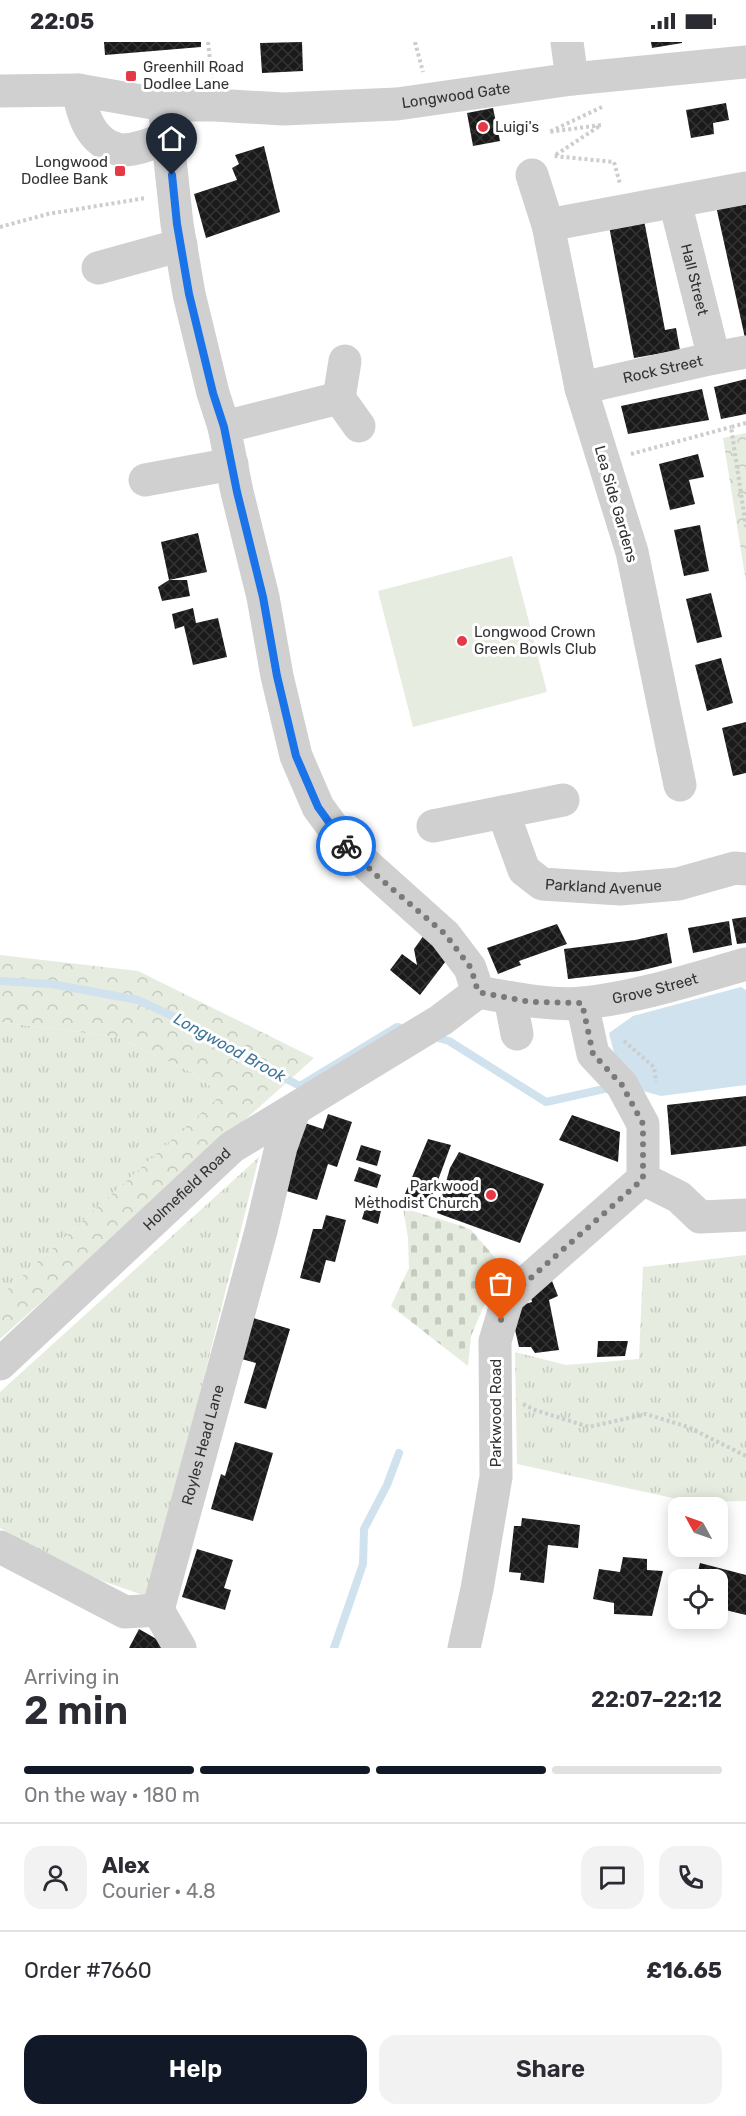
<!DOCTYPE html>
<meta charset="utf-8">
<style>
:root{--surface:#fff;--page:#f2f2f3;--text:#2b2b33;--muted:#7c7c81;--line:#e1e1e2;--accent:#111827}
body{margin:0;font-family:Rubik,sans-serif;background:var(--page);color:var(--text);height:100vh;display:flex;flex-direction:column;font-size:22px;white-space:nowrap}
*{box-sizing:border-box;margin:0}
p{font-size:20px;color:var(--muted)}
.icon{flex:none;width:33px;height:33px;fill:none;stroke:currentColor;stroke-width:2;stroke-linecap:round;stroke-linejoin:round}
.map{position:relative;height:1606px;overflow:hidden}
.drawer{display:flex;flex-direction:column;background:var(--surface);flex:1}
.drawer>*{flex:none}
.needle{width:39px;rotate:310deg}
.controls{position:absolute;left:668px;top:1455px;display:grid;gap:12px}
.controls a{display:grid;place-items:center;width:60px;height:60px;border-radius:12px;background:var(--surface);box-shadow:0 3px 15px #0003;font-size:30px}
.pin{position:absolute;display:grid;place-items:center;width:51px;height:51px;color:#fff;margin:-62px -26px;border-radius:50% 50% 50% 0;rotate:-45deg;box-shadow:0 0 6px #0007}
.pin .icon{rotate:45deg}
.courier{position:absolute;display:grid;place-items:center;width:60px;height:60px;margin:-30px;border:4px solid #1a73e8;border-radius:50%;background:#fff;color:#222;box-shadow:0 2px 8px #0007}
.headline em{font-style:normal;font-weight:600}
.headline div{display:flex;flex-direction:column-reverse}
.headline{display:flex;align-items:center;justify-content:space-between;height:102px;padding:0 24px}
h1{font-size:39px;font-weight:600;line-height:45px}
.bar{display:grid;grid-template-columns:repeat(4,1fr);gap:9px 6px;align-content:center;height:72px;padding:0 24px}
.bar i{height:8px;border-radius:4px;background:var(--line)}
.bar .active{background:var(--accent)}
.bar p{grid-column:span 4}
.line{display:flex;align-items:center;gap:15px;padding:0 24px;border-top:2px solid var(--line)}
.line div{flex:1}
.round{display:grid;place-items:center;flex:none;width:63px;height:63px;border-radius:18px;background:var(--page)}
.primary-button{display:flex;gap:12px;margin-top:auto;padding:12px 24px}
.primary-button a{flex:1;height:69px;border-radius:18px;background:var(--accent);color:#fff;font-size:24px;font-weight:600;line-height:69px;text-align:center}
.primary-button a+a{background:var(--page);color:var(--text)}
.status{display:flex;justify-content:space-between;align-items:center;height:42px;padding:0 30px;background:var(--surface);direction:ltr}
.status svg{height:16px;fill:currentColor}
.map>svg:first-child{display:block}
.grass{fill:url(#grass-tufts)}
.forest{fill:url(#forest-crowns)}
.cemetery{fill:url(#cemetery-stones)}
.pitch{fill:#e6ecdf}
.water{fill:#cfe2ee}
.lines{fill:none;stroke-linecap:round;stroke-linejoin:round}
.stream{stroke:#cfe2ee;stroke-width:8}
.building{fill:url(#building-cross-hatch)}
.path{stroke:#cdcdcd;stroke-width:4;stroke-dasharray:3 3;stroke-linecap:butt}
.minor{stroke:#d0d0d0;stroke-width:33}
.done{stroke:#7a7a7a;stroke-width:6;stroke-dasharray:0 10.8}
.route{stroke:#1a73e8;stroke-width:8}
.poi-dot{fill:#e63946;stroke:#fff;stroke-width:2}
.labels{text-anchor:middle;stroke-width:6;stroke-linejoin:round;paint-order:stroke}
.poi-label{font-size:15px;fill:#333;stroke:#fff;text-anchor:start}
.street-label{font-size:15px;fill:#333;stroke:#fff}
.water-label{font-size:16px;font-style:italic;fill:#3f7597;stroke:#fff}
</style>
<div class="status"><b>22:05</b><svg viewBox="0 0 49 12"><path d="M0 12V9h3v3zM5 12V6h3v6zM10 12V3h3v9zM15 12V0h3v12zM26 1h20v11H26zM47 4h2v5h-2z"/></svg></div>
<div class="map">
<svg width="746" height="1606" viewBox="0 0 746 1606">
<defs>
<pattern id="grass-tufts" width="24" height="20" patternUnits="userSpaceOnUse" patternTransform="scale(1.5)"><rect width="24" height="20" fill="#e6ecdf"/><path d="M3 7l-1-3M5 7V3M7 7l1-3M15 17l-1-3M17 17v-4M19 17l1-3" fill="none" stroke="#c6cbc0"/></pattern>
<pattern id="forest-crowns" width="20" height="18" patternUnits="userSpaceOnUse" patternTransform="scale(1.5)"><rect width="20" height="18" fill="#e6ecdf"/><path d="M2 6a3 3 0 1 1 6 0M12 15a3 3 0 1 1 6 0" fill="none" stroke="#c6cbc0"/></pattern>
<pattern id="cemetery-stones" width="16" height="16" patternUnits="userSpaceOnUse" patternTransform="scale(1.5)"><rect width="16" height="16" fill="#e6ecdf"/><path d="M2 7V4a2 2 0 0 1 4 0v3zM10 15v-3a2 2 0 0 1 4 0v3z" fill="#c6cbc0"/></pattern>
<pattern id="building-cross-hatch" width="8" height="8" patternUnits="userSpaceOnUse" patternTransform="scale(1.5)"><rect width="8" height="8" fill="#1a1a1a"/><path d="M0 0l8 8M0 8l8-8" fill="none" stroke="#333"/></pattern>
</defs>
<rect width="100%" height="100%" fill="#fff"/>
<!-- grass -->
<path class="grass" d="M0 980 117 995 193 1031 221 1053 0 1254Z
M259 1115 149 1555 82 1532 0 1486V1350Z
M746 1213V1459L691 1460 517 1422 515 1310 566 1323 639 1317 643 1225Z"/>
<!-- forest -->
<path class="forest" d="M746 391V540L723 396Z
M0 913 138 929 314 1016 0 1297V1254L221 1053 193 1031 117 995 0 980Z"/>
<!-- cemetery -->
<path class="cemetery" d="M403 1166 462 1184 471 1188 511 1234 486 1259 471 1294 468 1324 391 1264 409 1226 408 1196Z"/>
<!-- pitch -->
<path class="pitch" d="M512 514 547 650 413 685 378 549Z"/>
<!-- water -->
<path class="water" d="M741 945 746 948V1043L661 1054 622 1043 609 991 633 974Z"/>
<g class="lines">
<!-- stream -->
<path class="stream" d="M0 939 52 942 138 958 194 984 254 1020 300 1044 397 985 405 987
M431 994 449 999 546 1060 613 1045
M334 1606 363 1522 364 1487 387 1443 399 1411"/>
</g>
<!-- building -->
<path class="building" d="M104 0H201V5L105 13Z
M302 0 303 29 262 31 260 1Z
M651 0H682V1L652 6Z
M726 61 729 78 713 81 714 92 691 96 686 68Z
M493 66 500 99 473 104 467 71Z
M264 104 280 170 206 196 194 152 237 138 232 126 239 122 235 113Z
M746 158V296H745L716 164Z
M644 178 665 288 676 286 680 308 634 316 609 184Z
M746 337V372L721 377 714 345Z
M702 347 709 378 628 392 621 364Z
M698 412 704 435 689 438 695 462 670 468 659 422Z
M700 483 709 529 684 534 674 488Z
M198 491 207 530 169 538 161 500Z
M169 538H187L190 554 162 559 158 545Z
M711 551 722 595 697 601 686 557Z
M193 566 196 581 218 576 227 615 193 623 184 584 175 587 172 572Z
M721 616 733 661 707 669 695 623Z
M746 680V731L733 734 722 686Z
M746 875V901L737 902 732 877Z
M729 879 732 903 693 911 688 886Z
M557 882 567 902 519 919 521 923 498 932 487 906Z
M667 891 672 921 639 929 568 937 564 907 635 898Z
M424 893 452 911 420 953 390 928 402 912 417 923 414 907Z
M746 1054V1104L671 1113 667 1063Z
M328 1072 352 1080 337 1125 328 1122 317 1158 283 1148 305 1081 323 1087Z
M572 1073 620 1090 618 1120 559 1098Z
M428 1097 451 1103 430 1160 405 1152Z
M361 1103 381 1109 377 1124 356 1118Z
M459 1110 544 1142 520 1201 437 1171 450 1126Z
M359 1125 381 1133 377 1146 354 1139Z
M369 1153 382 1164 378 1182 362 1177Z
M326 1173 346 1178 335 1220 326 1218 320 1241 300 1236 313 1187H322Z
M552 1239 558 1254 549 1258 559 1308 535 1311 531 1305H519L510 1266 532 1260 529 1248Z
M250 1275 290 1287 266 1367 244 1361 256 1321 238 1316Z
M598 1299H628L625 1314 597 1315Z
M235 1400 273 1411 253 1479 211 1467 221 1432 225 1434Z
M522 1476 580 1483 578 1506 548 1503 544 1541 520 1538 521 1531 509 1530 514 1484H521Z
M197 1507 233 1518 224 1546 231 1548 225 1568 182 1555Z
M623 1515 647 1517V1528L663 1529 652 1574 614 1572V1561L593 1557 599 1527 620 1530Z
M700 1521 746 1533V1573L717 1566V1538H696Z
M139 1587 167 1603 166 1606H129Z"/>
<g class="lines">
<!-- path -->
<path class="path" d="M208 0 212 36
M415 0 423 30
M602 65 549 90 601 83 554 114 614 120 620 142
M0 185 48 172 146 156
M746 381 731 385 746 485
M631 412 731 385
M624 999 654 1025 656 1040
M523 1362 535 1368 589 1385 646 1372 688 1385 746 1414"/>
<!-- minor -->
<g class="minor">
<path d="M567 0 572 37"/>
<path d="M78 48C82 70 88 93 109 104 114 106 118 108 122 108 138 108 153 101 168 95"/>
<path id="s1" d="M0 49 78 48 164 63H215L283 67 397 62 572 37 746 20"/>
<path id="s2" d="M164 63 177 182 189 252 213 351 224 385 237 450 263 555 277 634 296 714 318 765 348 806 445 893 470 926 478 950C512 956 549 964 584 961 639 955 693 937 746 922"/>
<path d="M532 133 548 183"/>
<path id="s3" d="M675 160 714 316"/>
<path d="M98 226 181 203"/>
<path d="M345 319 339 356 359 384"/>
<path id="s4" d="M581 346 714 316 746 310"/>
<path d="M224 385 339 356"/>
<path d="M145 438 232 422"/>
<path d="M680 743 632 510 581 346 548 183 746 146"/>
<path id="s5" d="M503 770 524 828 542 842 620 847 678 842 735 826 746 827"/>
<path d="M433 784 563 758"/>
<path d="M510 956 517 992"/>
<path d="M643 1137 679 1155 700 1175 746 1173"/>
<path id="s6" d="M0 1322 232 1105 441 978 478 950"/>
<path id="s7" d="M0 1505 125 1570 158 1568 261 1189 281 1105 294 1069"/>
<path d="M158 1568 180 1606"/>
<path d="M464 1606 477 1547 496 1435 495 1299 508 1256 643 1137V1082L622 1043 593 1012 582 961"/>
</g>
</g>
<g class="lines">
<!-- done -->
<path class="done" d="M346 804 375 832 445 892 471 926 478 950 530 960 582 961 593 1012 622 1043 643 1082V1137L508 1256 501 1278"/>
<!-- route -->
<path class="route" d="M172 133 177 182 189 252 213 351 224 385 237 450 263 555 277 634 296 714 318 765 346 804"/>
</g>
<!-- markers -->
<g class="poi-dot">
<rect x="125" y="28" width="12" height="12" rx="3"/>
<circle cx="483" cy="85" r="6"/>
<rect x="114" y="123" width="12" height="12" rx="3"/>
<circle cx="462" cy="599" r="6"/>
<circle cx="491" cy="1153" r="6"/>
</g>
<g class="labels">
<!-- poi labels -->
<g class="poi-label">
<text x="143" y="30">Greenhill Road<tspan x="143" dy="17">Dodlee Lane</tspan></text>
<text x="495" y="90">Luigi's</text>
<text x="108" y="125" text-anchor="end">Longwood<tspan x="108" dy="17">Dodlee Bank</tspan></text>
<text x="474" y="595">Longwood Crown<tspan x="474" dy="17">Green Bowls Club</tspan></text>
<text x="479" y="1149" text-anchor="end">Parkwood<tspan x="479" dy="17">Methodist Church</tspan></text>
</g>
<!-- street labels -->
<g class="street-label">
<text dy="5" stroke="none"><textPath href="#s1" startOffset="458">Longwood Gate</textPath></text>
<text dy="5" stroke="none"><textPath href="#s3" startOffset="80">Hall Street</textPath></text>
<text dy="5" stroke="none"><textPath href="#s4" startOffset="84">Rock Street</textPath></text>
<text transform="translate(616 462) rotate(74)" y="5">Lea Side Gardens</text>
<text dy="5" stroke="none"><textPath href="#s5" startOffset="146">Parkland Avenue</textPath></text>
<text dy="5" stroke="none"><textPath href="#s2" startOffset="1148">Grove Street</textPath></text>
<text dy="5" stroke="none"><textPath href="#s6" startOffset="256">Holmefield Road</textPath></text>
<text transform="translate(496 1371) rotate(-90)" y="5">Parkwood Road</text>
<text dy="5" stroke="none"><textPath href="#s7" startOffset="345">Royles Head Lane</textPath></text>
</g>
<!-- water labels -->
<g class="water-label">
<text transform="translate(230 1005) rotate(29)" y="6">Longwood Brook</text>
</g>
</g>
</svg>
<div class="controls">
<a><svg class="needle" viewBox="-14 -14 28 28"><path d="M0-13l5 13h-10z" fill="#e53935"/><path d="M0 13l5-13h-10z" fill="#7c7c81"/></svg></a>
<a><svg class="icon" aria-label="locate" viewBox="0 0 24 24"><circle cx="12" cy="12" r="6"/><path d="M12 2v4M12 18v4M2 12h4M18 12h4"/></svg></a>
</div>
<div class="pin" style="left:501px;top:1278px;background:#ea580c"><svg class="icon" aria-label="bag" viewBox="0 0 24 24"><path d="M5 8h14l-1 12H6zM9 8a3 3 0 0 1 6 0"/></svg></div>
<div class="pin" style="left:172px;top:133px;background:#1f2937"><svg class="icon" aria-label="home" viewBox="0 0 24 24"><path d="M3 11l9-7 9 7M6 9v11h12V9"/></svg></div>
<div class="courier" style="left:346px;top:804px"><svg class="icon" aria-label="bike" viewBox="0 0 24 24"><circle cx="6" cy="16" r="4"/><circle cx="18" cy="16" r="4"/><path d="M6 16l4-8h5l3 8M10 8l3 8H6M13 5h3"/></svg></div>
</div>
<section class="drawer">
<div class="headline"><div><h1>2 min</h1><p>Arriving in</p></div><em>22:07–22:12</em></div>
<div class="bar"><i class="active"></i><i class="active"></i><i class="active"></i><i></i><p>On the way · 180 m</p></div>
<div class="line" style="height:108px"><a class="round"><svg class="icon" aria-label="person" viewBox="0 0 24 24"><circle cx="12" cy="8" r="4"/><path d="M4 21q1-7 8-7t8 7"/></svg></a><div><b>Alex</b><p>Courier · 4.8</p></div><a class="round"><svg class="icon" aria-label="chat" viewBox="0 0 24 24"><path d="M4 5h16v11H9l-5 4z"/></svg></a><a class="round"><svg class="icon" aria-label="phone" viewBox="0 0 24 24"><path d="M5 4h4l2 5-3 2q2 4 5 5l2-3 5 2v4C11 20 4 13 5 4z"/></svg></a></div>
<div class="line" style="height:78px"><div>Order #7660</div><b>£16.65</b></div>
<div class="primary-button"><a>Help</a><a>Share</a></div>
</section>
